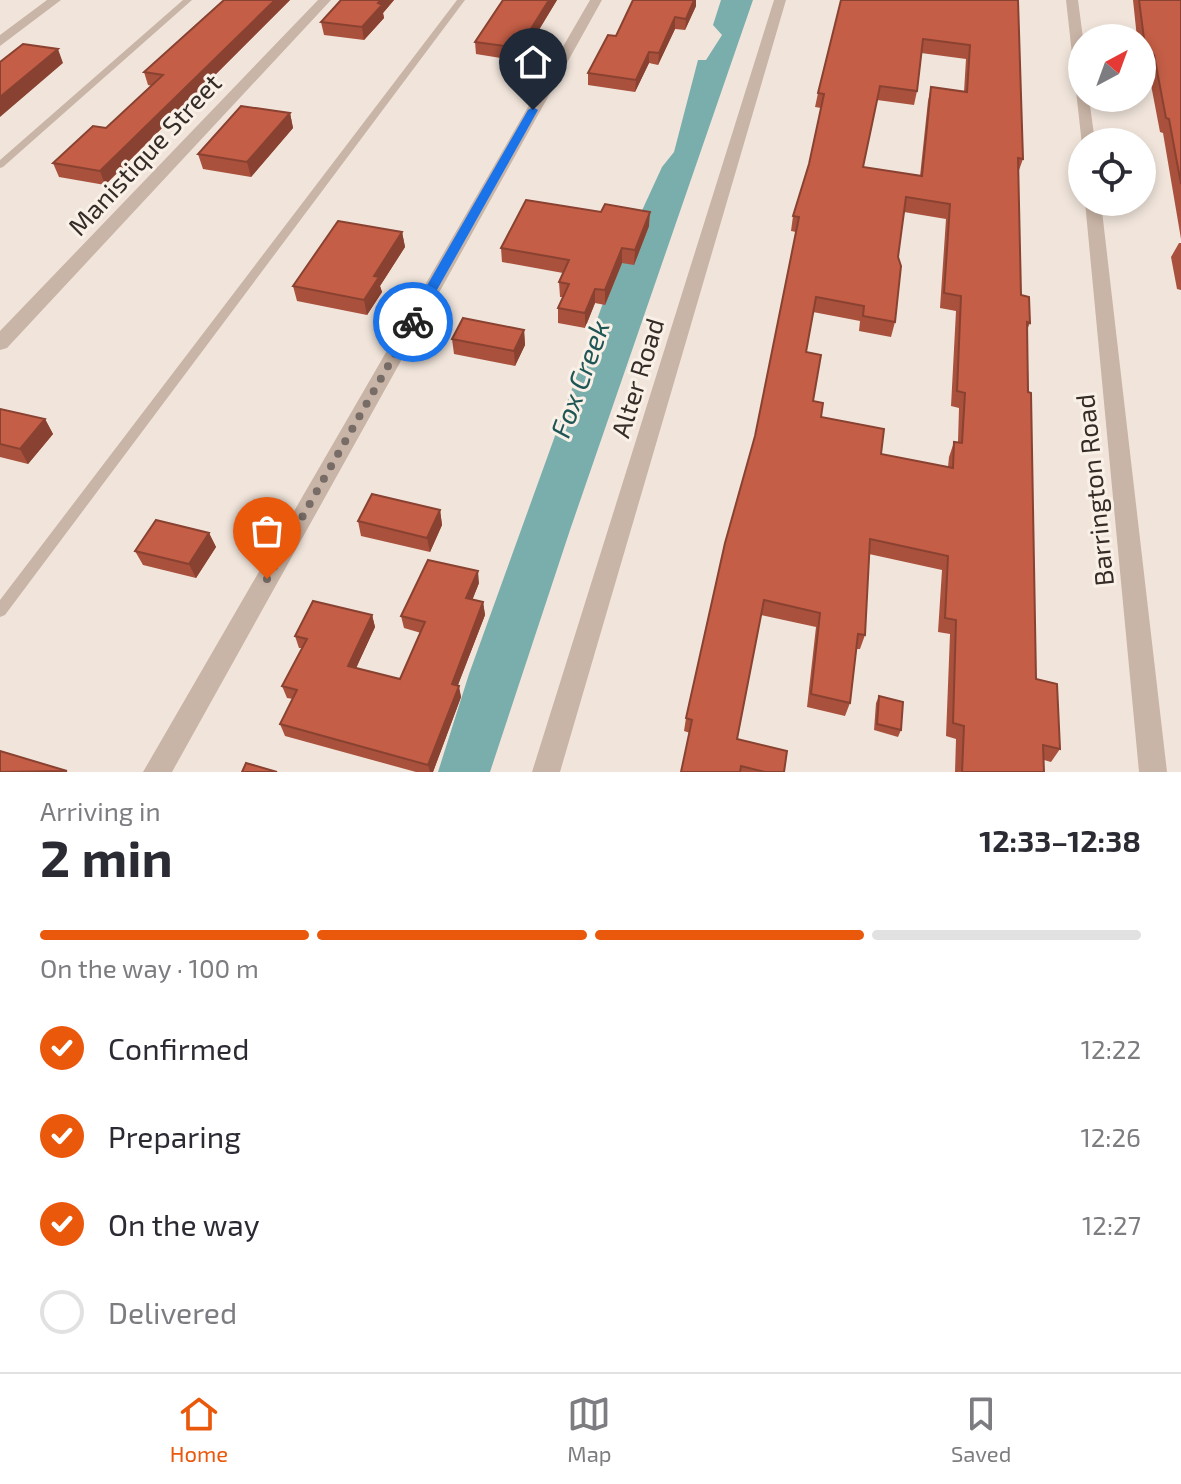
<!DOCTYPE html>
<meta charset="utf-8">
<style>
:root{--surface:#fff;--page:#f2f2f3;--text:#2b2b33;--muted:#7c7c81;--line:#e1e1e2;--accent:#ea580c}
body{margin:0;font-family:"Exo 2",sans-serif;background:var(--page);color:var(--text);height:100vh;display:flex;flex-direction:column;font-size:30px;white-space:nowrap}
*{box-sizing:border-box;margin:0}
p{font-size:26px;color:var(--muted)}
.icon{flex:none;width:44px;height:44px;fill:none;stroke:currentColor;stroke-width:2;stroke-linecap:round;stroke-linejoin:round}
.map{position:relative;height:772px;overflow:hidden}
.panel{display:flex;flex-direction:column;background:var(--surface);flex:1}
.panel>*{flex:none}
.needle{width:52px;rotate:41deg}
.controls{position:absolute;left:1068px;top:24px;display:grid;gap:16px}
.controls a{display:grid;place-items:center;width:88px;height:88px;border-radius:50%;background:var(--surface);box-shadow:0 4px 12px #0003;font-size:40px}
.pin{position:absolute;display:grid;place-items:center;width:68px;height:68px;color:#fff;margin:-82px -34px;border-radius:50% 50% 50% 0;rotate:-45deg;box-shadow:0 0 8px #0007}
.pin .icon{rotate:45deg}
.courier{position:absolute;display:grid;place-items:center;width:80px;height:80px;margin:-40px;border:6px solid #1a73e8;border-radius:50%;background:#fff;color:#222;box-shadow:0 2px 10px #0007}
.overview em{font-style:normal;font-weight:700}
.overview div{display:flex;flex-direction:column-reverse}
.overview{display:flex;align-items:center;justify-content:space-between;height:136px;padding:0 40px}
h1{font-size:52px;font-weight:700;line-height:60px}
.bar{display:grid;grid-template-columns:repeat(4,1fr);gap:12px 8px;align-content:center;height:96px;padding:0 40px}
.bar i{height:10px;border-radius:6px;background:var(--line)}
.bar .selected{background:var(--accent)}
.bar p{grid-column:span 4}
ol{padding:0 40px;list-style:none}
li{display:flex;align-items:center;gap:24px;height:88px}
li p{margin-inline-start:auto}
li .icon{padding:8px;border-radius:50%;background:var(--accent);color:#fff;stroke-width:4}
li:last-child{color:var(--muted)}
li i{width:44px;height:44px;border:4px solid var(--line);border-radius:50%}
.menu{display:flex;justify-content:space-around;align-items:center;height:112px;border-top:2px solid var(--line);background:var(--surface);font-size:22px;color:var(--muted)}
.menu a{display:grid;justify-items:center;gap:4px}
.menu .selected{color:var(--accent)}
.map>svg:first-child{display:block}
.water{fill:#7aaead}
.lines{fill:none;stroke-linecap:round;stroke-linejoin:round}
.service{fill:#c9b5a7;fill-rule:evenodd}
.minor{fill:#c9b5a7;fill-rule:evenodd}
.wall{fill:#a9513c;fill-rule:evenodd}
.shaded-wall{fill:#894231}
.building{fill:#c45e46;stroke:#894231;stroke-width:2;fill-rule:evenodd}
.route{fill:#1a73e8}
.done{stroke:#776c66;stroke-width:8;stroke-dasharray:0 14.4}
.labels{text-anchor:middle;stroke-width:6;stroke-linejoin:round;paint-order:stroke}
.street-label{font-size:26px;fill:#352b27;stroke:#f9f0e7}
.water-label{font-size:28px;font-style:italic;fill:#1e5656;stroke:#f9f0e7}
</style>
<div class="map">
<svg width="1181" height="772" viewBox="0 0 1181 772">
<rect width="100%" height="100%" fill="#f1e5db"/>
<!-- water -->
<path class="water" d="M721 0H753L570 530 490 772H438L469 674 616 267 662 167 674 152 698 60H706L722 35 713 25Z"/>
<g class="lines">
<!-- service -->
<path class="service" d="M183 0H192L3 167 0 168V160Z
M457 0H465L5 615 0 617V600Z"/>
<!-- minor -->
<path class="minor" d="M47 0H61L0 46V35Z
M318 0H331L7 348 0 350V331Z
M590 0H602L172 772H143Z
M774 0H786L560 772H532Z
M1066 0H1078L1083 38 1082 98H1089L1095 142H1082V145Z
M1085 202H1101L1167 772H1139Z"/>
</g>
<!-- wall -->
<path class="wall" d="M224 0H290L105 185 59 177 53 163 106 128 152 86 148 85 144 72Z
M341 0H394L383 13 384 18 364 40 324 35 321 22Z
M503 0H557L520 61 476 54 475 42Z
M633 0H696V6L685 30 675 29 658 65 649 63 635 92 588 85V73L616 36Z
M841 0H1018L1023 159 1018 173 1021 295 1030 323 1027 330 1036 679 1060 749 1051 762 1044 760V772H955L956 739 946 736 950 634 938 632 942 570 869 554 865 635 860 649H856L850 703 845 716 807 707 816 627 761 615 737 739 784 772H681L690 733 684 731 686 718 755 436 796 232 791 231 793 216 809 164 821 108 815 107 818 93ZM921 53 966 59 964 92 931 87 928 101 920 176 863 167 877 100 914 105 917 91ZM904 212 946 219 940 308 956 311 951 406 959 408 958 442H954L949 457 948 467 881 454 821 417 813 401 806 352 813 312 860 321 859 331 891 337 895 322 898 257Z
M1133 0H1181V239L1163 133 1160 132 1148 69 1142 68V38H1137Z
M290 113 293 128 251 177 203 169 198 154Z
M649 226 634 265 622 263 605 305 595 303 585 328 558 323V308L563 297H560L559 282 563 273 502 262 501 248Z
M402 232 405 247 380 286 382 292 367 315 297 301 293 286Z
M1179 243H1181V290L1177 289 1171 257Z
M524 330 525 345 515 366 454 354 452 339Z
M0 409 45 419 53 434 28 464 0 457Z
M440 510 442 525 430 552 361 536 358 521Z
M209 533 216 547 196 578 143 565 135 551Z
M479 583 472 600 483 602 485 615 458 685 461 697 433 772H416L285 736 280 724 293 699 287 698 282 686 302 648H299L295 636 372 615 375 627 356 668 400 679 421 633 404 628 401 616Z
M879 696 901 730 898 737 874 730 876 703Z"/>
<!-- shaded-wall -->
<path class="shaded-wall" d="M275 0H290L105 185 100 171Z
M381 0H394L383 13 384 18 364 40 362 27Z
M549 0H557L520 61 519 48Z
M694 0H696V6L685 30 686 19Z
M675 17V29L658 65 659 53Z
M58 49 63 63 0 117V97Z
M649 52V63L635 92 636 80Z
M290 113 293 128 251 177 247 162Z
M650 212 649 226 634 265 635 250Z
M402 232 405 247 380 286 382 292 367 315 364 300 374 276Z
M622 248V263L605 305V290Z
M595 289V303L585 328V313Z
M524 330 525 345 515 366 514 351Z
M45 419 53 434 28 464 20 449Z
M440 510 442 525 430 552 427 538Z
M209 533 216 547 196 578 189 564Z
M478 571 479 583 468 611 466 598Z
M483 602 485 615 454 695 452 684Z
M372 615 375 627 352 677 348 666Z
M459 686 461 697 433 772H430L428 765Z"/>
<!-- building -->
<path class="building" d="M224 0H275L100 171 53 163 93 126 106 128 163 75 144 72Z
M341 0H381L378 3 382 5 362 27 321 22Z
M503 0H549L519 48 475 42Z
M633 0H694L686 19 675 17 659 53 649 52 636 80 588 73 608 35 616 36Z
M841 0H1018L1023 159 1018 158 1021 295 1029 297 1030 323 1027 322 1028 392 1031 393 1036 679 1057 684 1060 749 1043 745 1044 772H962L964 726 953 723 956 620 945 618 948 556 870 539 865 635 858 634 850 703 811 694 820 613 764 600 737 739 787 751 784 772H765L741 766 740 772H681L692 720 686 718 725 543 755 436 799 217 793 216 809 164 824 94 818 93ZM923 39 970 45 967 92 931 87 922 176 863 167 880 86 917 91ZM906 197 950 204 944 293 961 296 957 391 965 393 962 443 954 442 953 468 881 454 884 429 821 417 823 403 813 401 821 355 806 352 816 297 864 306 863 316 895 322 901 266 898 257Z
M1139 0H1181V184L1169 119 1166 118 1154 55 1146 54Z
M23 44 58 49 0 97V62Z
M241 106 290 113 247 162 198 154Z
M526 200 601 212 605 204 650 212 635 250 622 248 605 290 595 289 585 313 558 308 569 284 559 282 569 260 501 248Z
M338 221 402 232 374 276 379 277 364 300 293 286Z
M463 318 524 330 514 351 452 339Z
M0 409 45 419 20 449 0 444Z
M372 494 440 510 427 538 358 521Z
M156 520 209 533 189 564 135 551Z
M428 560 478 571 466 598 483 602 452 684 459 686 428 765 280 724 297 690 282 686 307 639 295 636 313 601 372 615 348 666 400 679 425 622 401 616Z
M879 696 903 702 901 730 877 724Z
M0 751 67 771 0 772Z
M246 763 277 772H242Z"/>
<!-- route -->
<path class="route" d="M533 107 538 110 419 322 408 325 406 322 528 110Z"/>
<g class="lines">
<!-- done -->
<path class="done" d="M267 579 413 322"/>
</g>
<g class="labels">
<!-- street labels -->
<g class="street-label">
<text transform="translate(145 155) rotate(-47)" y="9">Manistique Street</text>
<text transform="translate(638 378) rotate(-73)" y="9">Alter Road</text>
<text transform="translate(1095 490) rotate(-96)" y="9">Barrington Road</text>
</g>
<!-- water labels -->
<g class="water-label">
<text transform="translate(580 379) rotate(-70)" y="10">Fox Creek</text>
</g>
</g>
</svg>
<div class="controls">
<a><svg class="needle" viewBox="-14 -14 28 28"><path d="M0-13l5 13h-10z" fill="#e53935"/><path d="M0 13l5-13h-10z" fill="#7c7c81"/></svg></a>
<a><svg class="icon" aria-label="locate" viewBox="0 0 24 24"><circle cx="12" cy="12" r="6"/><path d="M12 2v4M12 18v4M2 12h4M18 12h4"/></svg></a>
</div>
<div class="pin" style="left:267px;top:579px;background:#ea580c"><svg class="icon" aria-label="bag" viewBox="0 0 24 24"><path d="M5 8h14l-1 12H6zM9 8a3 3 0 0 1 6 0"/></svg></div>
<div class="pin" style="left:533px;top:110px;background:#1f2937"><svg class="icon" aria-label="home" viewBox="0 0 24 24"><path d="M3 11l9-7 9 7M6 9v11h12V9"/></svg></div>
<div class="courier" style="left:413px;top:322px"><svg class="icon" aria-label="bike" viewBox="0 0 24 24"><circle cx="6" cy="16" r="4"/><circle cx="18" cy="16" r="4"/><path d="M6 16l4-8h5l3 8M10 8l3 8H6M13 5h3"/></svg></div>
</div>
<section class="panel">
<div class="overview"><div><h1>2 min</h1><p>Arriving in</p></div><em>12:33–12:38</em></div>
<div class="bar"><i class="selected"></i><i class="selected"></i><i class="selected"></i><i></i><p>On the way · 100 m</p></div>
<ol>
<li><svg class="icon" aria-label="check" viewBox="0 0 24 24"><path d="M5 12l5 5 9-10"/></svg>Confirmed<p>12:22</p></li>
<li><svg class="icon" aria-label="check" viewBox="0 0 24 24"><path d="M5 12l5 5 9-10"/></svg>Preparing<p>12:26</p></li>
<li><svg class="icon" aria-label="check" viewBox="0 0 24 24"><path d="M5 12l5 5 9-10"/></svg>On the way<p>12:27</p></li>
<li><i></i>Delivered</li>
</ol>
</section>
<nav class="menu">
<a class="selected"><svg class="icon" aria-label="home" viewBox="0 0 24 24"><path d="M3 11l9-7 9 7M6 9v11h12V9"/></svg>Home</a>
<a><svg class="icon" aria-label="map" viewBox="0 0 24 24"><path d="M3 6l6-2 6 2 6-2v14l-6 2-6-2-6 2zM9 4v14M15 6v14"/></svg>Map</a>
<a><svg class="icon" aria-label="saved" viewBox="0 0 24 24"><path d="M7 4h10v16l-5-4-5 4z"/></svg>Saved</a>
</nav>
